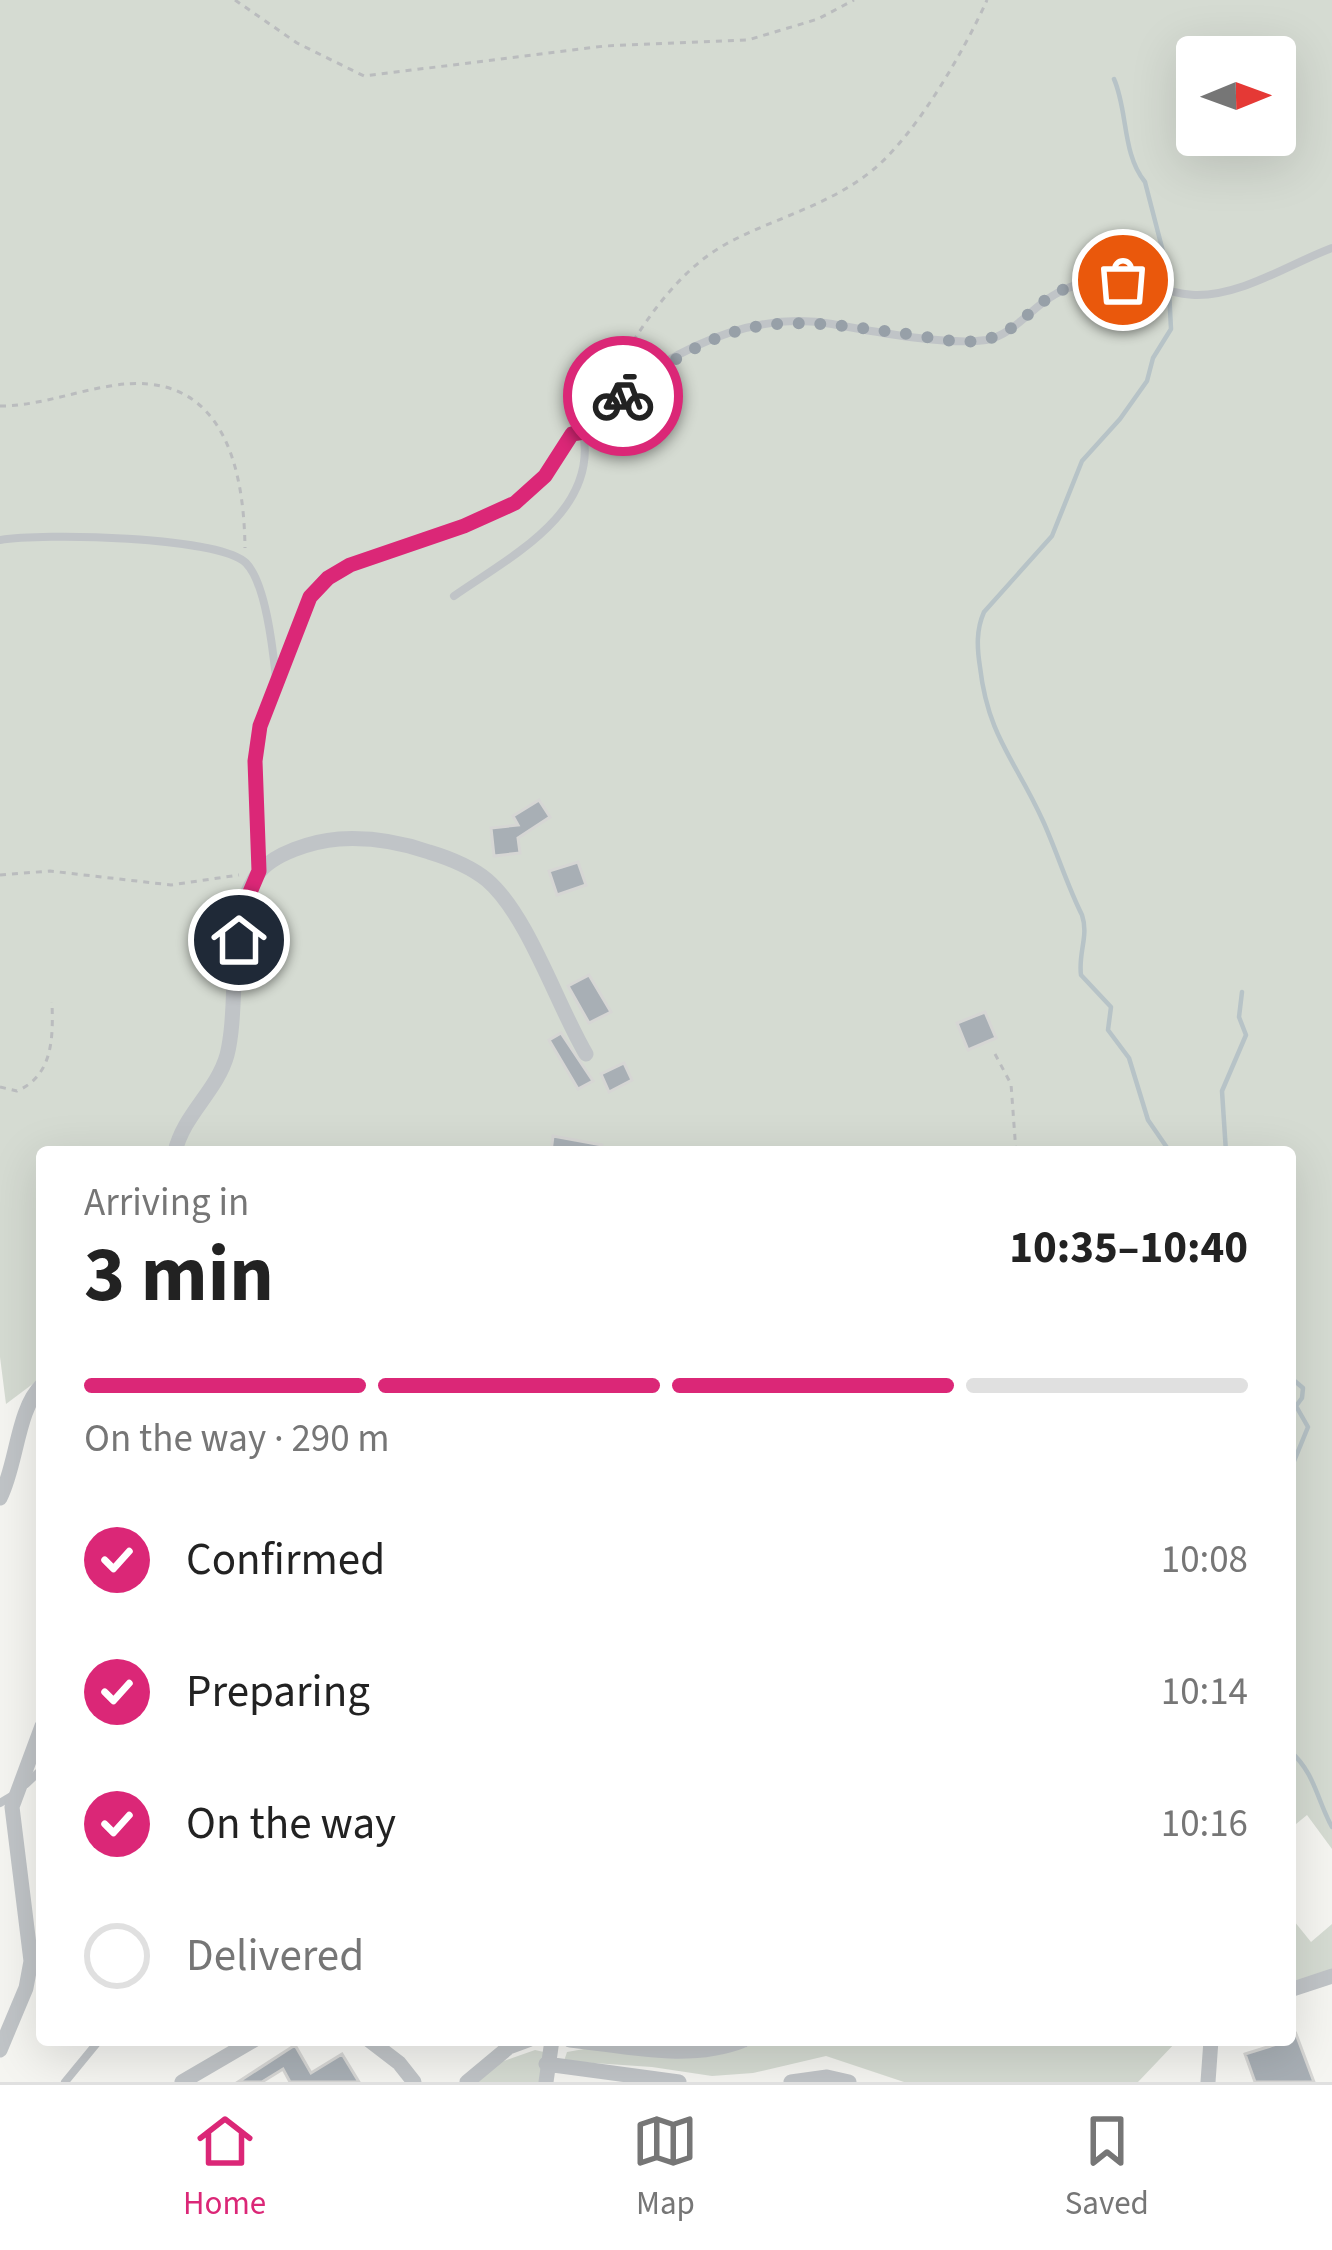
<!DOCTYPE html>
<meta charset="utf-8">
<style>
:root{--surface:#fff;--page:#f6f6f6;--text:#222;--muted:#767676;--line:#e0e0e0;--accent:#db2777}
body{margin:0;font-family:"Source Sans 3",sans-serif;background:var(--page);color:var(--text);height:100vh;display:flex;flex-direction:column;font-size:45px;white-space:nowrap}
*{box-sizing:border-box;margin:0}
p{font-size:39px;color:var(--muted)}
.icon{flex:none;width:66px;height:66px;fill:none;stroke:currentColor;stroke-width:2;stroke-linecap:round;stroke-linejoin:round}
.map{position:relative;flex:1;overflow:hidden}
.sheet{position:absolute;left:36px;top:1146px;width:1260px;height:900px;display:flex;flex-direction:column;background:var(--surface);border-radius:12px;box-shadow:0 12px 48px #0002}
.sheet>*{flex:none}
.needle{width:78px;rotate:89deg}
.fabs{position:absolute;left:1176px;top:36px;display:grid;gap:24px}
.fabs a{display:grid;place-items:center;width:120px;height:120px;border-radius:12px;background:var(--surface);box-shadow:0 12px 48px #0002;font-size:60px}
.pin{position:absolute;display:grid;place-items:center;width:102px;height:102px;color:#fff;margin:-51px;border:6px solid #fff;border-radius:50%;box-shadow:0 3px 12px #0007}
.courier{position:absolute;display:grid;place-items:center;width:120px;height:120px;margin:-60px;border:9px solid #db2777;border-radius:50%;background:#fff;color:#222;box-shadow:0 3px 15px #0007}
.summary em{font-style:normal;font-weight:700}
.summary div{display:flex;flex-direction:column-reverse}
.summary{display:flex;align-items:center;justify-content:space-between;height:204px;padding:0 48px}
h1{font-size:78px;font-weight:700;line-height:90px}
.bar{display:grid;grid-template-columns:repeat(4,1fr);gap:18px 12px;align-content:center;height:144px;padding:0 48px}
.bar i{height:15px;border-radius:9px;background:var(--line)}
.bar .current{background:var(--accent)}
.bar p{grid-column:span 4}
ol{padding:0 48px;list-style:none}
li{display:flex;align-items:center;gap:36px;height:132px}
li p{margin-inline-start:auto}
li .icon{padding:12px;border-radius:50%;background:var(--accent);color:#fff;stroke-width:4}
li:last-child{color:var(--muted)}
li i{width:66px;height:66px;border:6px solid var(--line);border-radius:50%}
.menu{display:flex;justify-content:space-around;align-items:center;height:168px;border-top:3px solid var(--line);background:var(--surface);font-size:33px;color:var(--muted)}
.menu a{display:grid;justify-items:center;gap:6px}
.menu .current{color:var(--accent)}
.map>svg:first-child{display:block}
.green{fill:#d5dbd2;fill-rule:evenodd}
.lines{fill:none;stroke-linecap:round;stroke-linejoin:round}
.stream{stroke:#b7c3c7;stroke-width:4.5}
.building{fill:#a8afb5;stroke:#d6d6d4;stroke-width:3}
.path{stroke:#babcbe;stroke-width:3;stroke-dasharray:6 6;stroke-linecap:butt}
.lane{stroke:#c0c4c7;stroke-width:8}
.street{stroke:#c0c4c7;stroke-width:15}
.done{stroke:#97a0a8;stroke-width:12;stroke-dasharray:0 21.6}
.route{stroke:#db2777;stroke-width:15}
</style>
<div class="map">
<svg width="1332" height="2082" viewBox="0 0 1332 2082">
<rect width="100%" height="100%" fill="#f5f5f1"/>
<!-- green -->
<path class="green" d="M0 0H1332V1849L1307 1815 1290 1829V1152H42V1377L6 1404 0 1357ZM1197 57H1275V135H1197Z
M1290 1916 1311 1942 1332 1924V1970L1290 1983Z
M761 2040H1178L1138 2082H904L826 2056 753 2073 712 2076 652 2067 564 2061 567 2052 584 2049 744 2048Z
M535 2050 544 2052 546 2082H477L501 2062Z"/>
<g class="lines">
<!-- stream -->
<path class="stream" d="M1114 79C1128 111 1122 154 1145 182L1168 271 1171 329 1153 358 1147 381 1120 419 1082 461 1052 536 984 612C976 630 977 648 980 667 988 737 1016 761 1043 821 1057 852 1067 885 1082 915 1089 936 1078 953 1081 975L1111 1007 1108 1030 1129 1058 1148 1120 1170 1152
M1226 1152 1222 1091 1246 1035 1239 1017 1242 992
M1290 1377 1303 1388 1302 1398 1296 1406 1308 1427 1290 1471
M1290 1751C1315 1773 1317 1800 1332 1827"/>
</g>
<!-- building -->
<path class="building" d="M539 800 550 817 518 838 520 853 494 856 491 828 518 825 513 816Z
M578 862 586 885 557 895 549 871Z
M589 975 611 1012 589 1023 568 986Z
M985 1012 996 1038 968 1050 957 1023Z
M561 1033 593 1081 578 1089 549 1040Z
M624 1063 632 1080 609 1092 601 1074Z
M553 1136 602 1145 601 1152H551Z
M1296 2034 1314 2082H1255L1245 2054 1290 2040Z
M295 2045 311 2073 342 2054 359 2082H290L283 2069 262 2082H238Z"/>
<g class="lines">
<!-- path -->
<path class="path" d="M235 0 297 43 364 76 605 46 748 40 818 19 854 0
M603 393C632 340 671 274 726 244 774 218 831 205 874 169 917 133 964 51 987 0
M0 406C37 406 73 392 110 386 219 367 244 460 245 548
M0 875 50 871 171 885 239 875
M995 1054 1011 1084 1016 1152
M0 1087 17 1091C54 1075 53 1036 52 1002"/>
<!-- lane -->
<path class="lane" d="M583 432C639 364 742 308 832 324 872 331 947 346 986 340 1013 335 1031 308 1054 295 1065 288 1083 282 1096 280 1130 273 1162 294 1195 295 1242 296 1289 264 1332 248
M0 540C41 533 218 536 246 563 266 583 273 651 276 678
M259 870 255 761 260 726 316 587 349 565 464 527 515 503 545 476 573 433 583 432C599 513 508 558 454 596
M26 1784 42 1769
M0 1803 15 1794
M65 2082 97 2043"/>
<!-- street -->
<path class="street" d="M175 1152C183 1115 217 1091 227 1055 240 1003 225 922 257 875 272 853 314 841 339 839 370 837 400 842 429 852 449 858 470 866 487 880 528 915 557 1005 586 1054
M0 1498C17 1465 17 1409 42 1385
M1290 1990 1332 1976
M369 2040 399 2063 414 2082
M570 2040C627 2046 689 2062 744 2040
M0 2050 26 1988 31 1961 12 1807 42 1726
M546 2064 679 2082
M182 2082 254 2040
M467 2082 509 2047 528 2040
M546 2082 552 2040
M791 2082 827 2077 849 2082
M1208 2082 1211 2040"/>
</g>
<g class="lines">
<!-- done -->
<path class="done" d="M623 396C729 315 770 315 899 333 927 336 964 347 991 338 1015 331 1031 309 1051 296 1072 283 1099 278 1123 280"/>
<!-- route -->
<path class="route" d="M239 940 245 904 259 871 255 761 260 726 310 597 328 578 350 565 464 526 515 503 545 476 572 434 584 432 623 396"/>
</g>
</svg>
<div class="fabs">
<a><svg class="needle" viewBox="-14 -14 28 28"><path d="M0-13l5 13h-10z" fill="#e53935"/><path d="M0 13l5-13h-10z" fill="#767676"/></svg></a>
</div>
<div class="pin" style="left:1123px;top:280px;background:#ea580c"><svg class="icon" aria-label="bag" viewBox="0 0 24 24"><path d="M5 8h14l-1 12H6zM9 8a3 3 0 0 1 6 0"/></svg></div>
<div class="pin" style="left:239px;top:940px;background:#1f2937"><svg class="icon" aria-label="home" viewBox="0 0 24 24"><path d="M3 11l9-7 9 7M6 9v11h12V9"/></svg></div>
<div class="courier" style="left:623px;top:396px"><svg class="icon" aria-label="bike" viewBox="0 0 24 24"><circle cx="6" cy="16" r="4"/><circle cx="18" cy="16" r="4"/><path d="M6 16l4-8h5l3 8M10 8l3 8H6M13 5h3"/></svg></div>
<section class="sheet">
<div class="summary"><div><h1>3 min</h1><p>Arriving in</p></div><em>10:35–10:40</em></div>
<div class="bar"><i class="current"></i><i class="current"></i><i class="current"></i><i></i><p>On the way · 290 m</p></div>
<ol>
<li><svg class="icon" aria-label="check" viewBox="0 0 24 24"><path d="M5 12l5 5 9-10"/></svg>Confirmed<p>10:08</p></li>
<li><svg class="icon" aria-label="check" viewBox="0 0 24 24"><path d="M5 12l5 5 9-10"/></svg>Preparing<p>10:14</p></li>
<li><svg class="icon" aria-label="check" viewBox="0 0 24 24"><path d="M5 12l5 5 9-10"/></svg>On the way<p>10:16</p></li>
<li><i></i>Delivered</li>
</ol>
</section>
</div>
<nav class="menu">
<a class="current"><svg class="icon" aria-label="home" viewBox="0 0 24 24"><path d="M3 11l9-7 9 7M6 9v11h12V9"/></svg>Home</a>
<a><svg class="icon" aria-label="map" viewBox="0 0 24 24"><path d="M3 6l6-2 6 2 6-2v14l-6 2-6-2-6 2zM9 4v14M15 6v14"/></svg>Map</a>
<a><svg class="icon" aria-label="saved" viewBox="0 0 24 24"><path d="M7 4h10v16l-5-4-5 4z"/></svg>Saved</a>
</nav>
